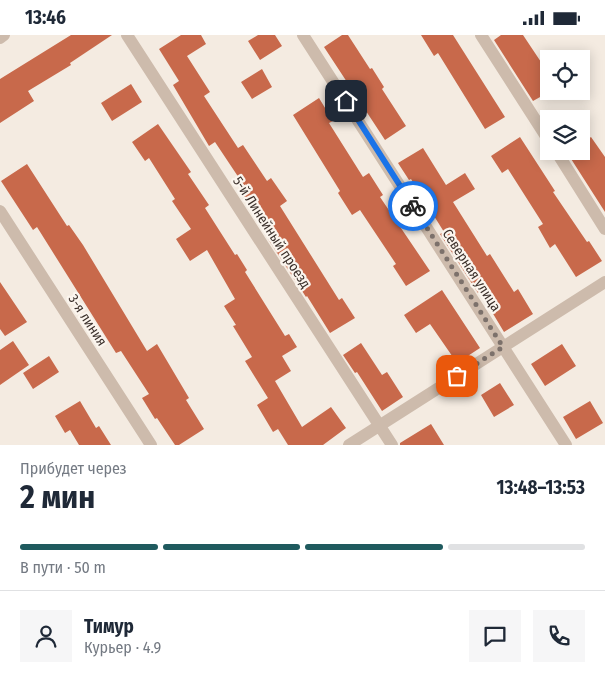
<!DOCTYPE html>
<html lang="ru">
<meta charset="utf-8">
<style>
:root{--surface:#fff;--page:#f6f6f7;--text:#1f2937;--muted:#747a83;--line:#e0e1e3;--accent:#1f5a5e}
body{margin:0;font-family:"Fira Sans Condensed",sans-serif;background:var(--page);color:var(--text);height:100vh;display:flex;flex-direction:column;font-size:19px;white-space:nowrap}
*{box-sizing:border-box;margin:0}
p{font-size:16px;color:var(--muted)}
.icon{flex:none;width:28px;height:28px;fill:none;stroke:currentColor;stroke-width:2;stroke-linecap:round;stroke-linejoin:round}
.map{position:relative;height:410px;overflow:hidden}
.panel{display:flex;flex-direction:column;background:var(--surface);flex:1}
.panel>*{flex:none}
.buttons{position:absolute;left:540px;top:15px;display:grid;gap:10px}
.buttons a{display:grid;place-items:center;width:50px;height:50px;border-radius:0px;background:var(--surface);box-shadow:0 2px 12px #0003;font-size:25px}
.pin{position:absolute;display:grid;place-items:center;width:42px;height:42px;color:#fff;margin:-21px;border-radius:10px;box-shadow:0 2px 8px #0006}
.courier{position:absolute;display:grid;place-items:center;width:50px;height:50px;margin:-25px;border:4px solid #1a73e8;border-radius:50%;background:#fff;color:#222;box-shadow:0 1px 6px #0007}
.head em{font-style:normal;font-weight:700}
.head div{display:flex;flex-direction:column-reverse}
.head{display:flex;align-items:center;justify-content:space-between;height:85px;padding:0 20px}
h1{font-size:32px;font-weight:700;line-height:38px}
.bar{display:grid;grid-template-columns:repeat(4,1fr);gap:8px 5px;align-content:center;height:60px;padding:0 20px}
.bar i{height:6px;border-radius:4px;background:var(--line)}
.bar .selected{background:var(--accent)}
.bar p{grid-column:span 4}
.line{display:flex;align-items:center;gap:12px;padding:0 20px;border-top:1px solid var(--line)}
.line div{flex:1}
.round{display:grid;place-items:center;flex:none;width:52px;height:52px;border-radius:0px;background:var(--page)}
.status{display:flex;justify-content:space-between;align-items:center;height:35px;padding:0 25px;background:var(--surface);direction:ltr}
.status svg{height:14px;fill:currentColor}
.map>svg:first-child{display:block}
.building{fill:#c8694b}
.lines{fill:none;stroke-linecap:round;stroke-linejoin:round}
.minor{stroke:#cdbbac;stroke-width:12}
.done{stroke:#7c716b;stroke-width:5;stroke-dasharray:0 9}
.route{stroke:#1a73e8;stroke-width:6}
.labels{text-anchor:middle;stroke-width:4.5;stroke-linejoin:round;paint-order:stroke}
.street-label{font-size:14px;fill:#3b302b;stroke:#fbf5ee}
</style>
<div class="status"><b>13:46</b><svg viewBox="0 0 49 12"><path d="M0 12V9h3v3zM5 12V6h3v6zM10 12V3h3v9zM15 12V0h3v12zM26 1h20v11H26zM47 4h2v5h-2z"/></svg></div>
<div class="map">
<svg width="605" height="410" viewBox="0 0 605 410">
<rect width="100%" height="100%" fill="#f4ebe1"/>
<!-- building -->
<path class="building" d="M71 0H112L70 28 71 30 28 56 34 66 0 88V44Z
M181 0H201L206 9 187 21 210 57 204 61 238 113 243 110 267 146 271 143 287 166 280 171 339 265 342 263 355 283 330 298 307 261 306 262 268 204 272 201 244 161 249 158 215 107 209 111 173 50 179 46 159 14Z
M258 0H275L282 11 260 25 248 6Z
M342 0H348L370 34 372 33 384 52 382 54 406 91 385 105 324 12Z
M421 0H453L505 82 485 94 438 18 434 21Z
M501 0H523L549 39V57L533 66 494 5Z
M262 34 272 52 252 64 241 47Z
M131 49 142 67 112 86 101 68Z
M319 63 333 86 329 88 363 142 369 138 383 160 380 162 430 236 406 251 393 231 396 229 360 175 352 180 338 158 340 156 293 80Z
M158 89 191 137 188 139 209 170 205 173 235 220 237 219 247 235 245 237 285 301 289 299 297 312 282 321 291 336 275 346 302 392 331 372 346 393 323 410H288L278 394 273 397 257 370 268 363 245 326 252 322 233 291 236 290 224 271 235 264 207 215 190 226 176 204 191 194 172 166 175 164 149 123 145 126 132 107Z
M520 102 555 156 553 157 587 207 589 206 602 226 576 242 555 209 550 213 538 192 543 189 508 134 502 138 491 121Z
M591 102 605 122V177L566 116H581V109Z
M423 113 446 150 465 138 475 154 453 167 487 221 490 219 514 257 518 254 533 279 504 297 480 257 478 258 440 199 444 197 411 144 409 145 398 128Z
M27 129 67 191 69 190 83 210 147 316 157 309 189 363 186 365 204 394 179 410H175L157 383 155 384 142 363 149 359 121 316 116 318 37 192 33 195 1 146Z
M0 247 27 287 5 301 0 294Z
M442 255 480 313 457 328 430 289 416 298 404 280Z
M13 306 29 330 0 350V315Z
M361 308 382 340 387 337 403 362 382 376 357 337 355 338 343 320Z
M562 309 576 331 545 351 531 329Z
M49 321 59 337 33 354 23 338Z
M500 348 514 370 494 382 481 360Z
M80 366 96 393 99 391 111 410H79L70 395 65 398 55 381Z
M590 366 603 388 576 404 563 382Z
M431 389 444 410H400V408Z"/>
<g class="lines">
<!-- minor -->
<path class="minor" d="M127 0 392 410
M303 0 566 410
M481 0 549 106
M0 3 4 0
M556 116 605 194
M0 176 151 410
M349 410 605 247"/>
</g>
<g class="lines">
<!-- done -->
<path class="done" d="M413 171 503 312 457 341"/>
<!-- route -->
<path class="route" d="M346 66 413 171"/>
</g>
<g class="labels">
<!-- street labels -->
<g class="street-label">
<text transform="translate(272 197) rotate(57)" y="5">5-й Линейный проезд</text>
<text transform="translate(472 235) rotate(57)" y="5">Северная улица</text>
<text transform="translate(88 285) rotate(57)" y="5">3-я линия</text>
</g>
</g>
</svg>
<div class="buttons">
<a><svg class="icon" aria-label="locate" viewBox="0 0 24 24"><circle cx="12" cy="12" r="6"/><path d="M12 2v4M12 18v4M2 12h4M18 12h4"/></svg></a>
<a><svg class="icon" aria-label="layers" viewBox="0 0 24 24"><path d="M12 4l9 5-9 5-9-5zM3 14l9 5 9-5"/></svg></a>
</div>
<div class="pin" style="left:457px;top:341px;background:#ea580c"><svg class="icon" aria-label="bag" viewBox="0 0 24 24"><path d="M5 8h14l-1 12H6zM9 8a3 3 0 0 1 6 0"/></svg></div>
<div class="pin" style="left:346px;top:66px;background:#1f2937"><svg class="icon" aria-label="home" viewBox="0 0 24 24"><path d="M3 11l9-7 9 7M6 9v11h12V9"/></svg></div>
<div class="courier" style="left:413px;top:171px"><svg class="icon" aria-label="bike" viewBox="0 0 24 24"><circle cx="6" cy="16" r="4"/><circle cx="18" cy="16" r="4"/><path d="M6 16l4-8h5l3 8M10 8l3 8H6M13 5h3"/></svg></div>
</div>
<section class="panel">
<div class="head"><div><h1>2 мин</h1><p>Прибудет через</p></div><em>13:48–13:53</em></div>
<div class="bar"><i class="selected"></i><i class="selected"></i><i class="selected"></i><i></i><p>В пути · 50 m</p></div>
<div class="line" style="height:90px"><a class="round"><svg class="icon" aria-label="person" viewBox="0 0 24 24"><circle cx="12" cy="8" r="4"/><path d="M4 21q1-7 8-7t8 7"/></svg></a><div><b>Тимур</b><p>Курьер · 4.9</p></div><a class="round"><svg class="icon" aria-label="chat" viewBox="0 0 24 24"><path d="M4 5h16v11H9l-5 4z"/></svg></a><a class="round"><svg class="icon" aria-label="phone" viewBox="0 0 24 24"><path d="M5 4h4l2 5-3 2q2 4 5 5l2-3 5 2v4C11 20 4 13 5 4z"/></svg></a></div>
</section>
